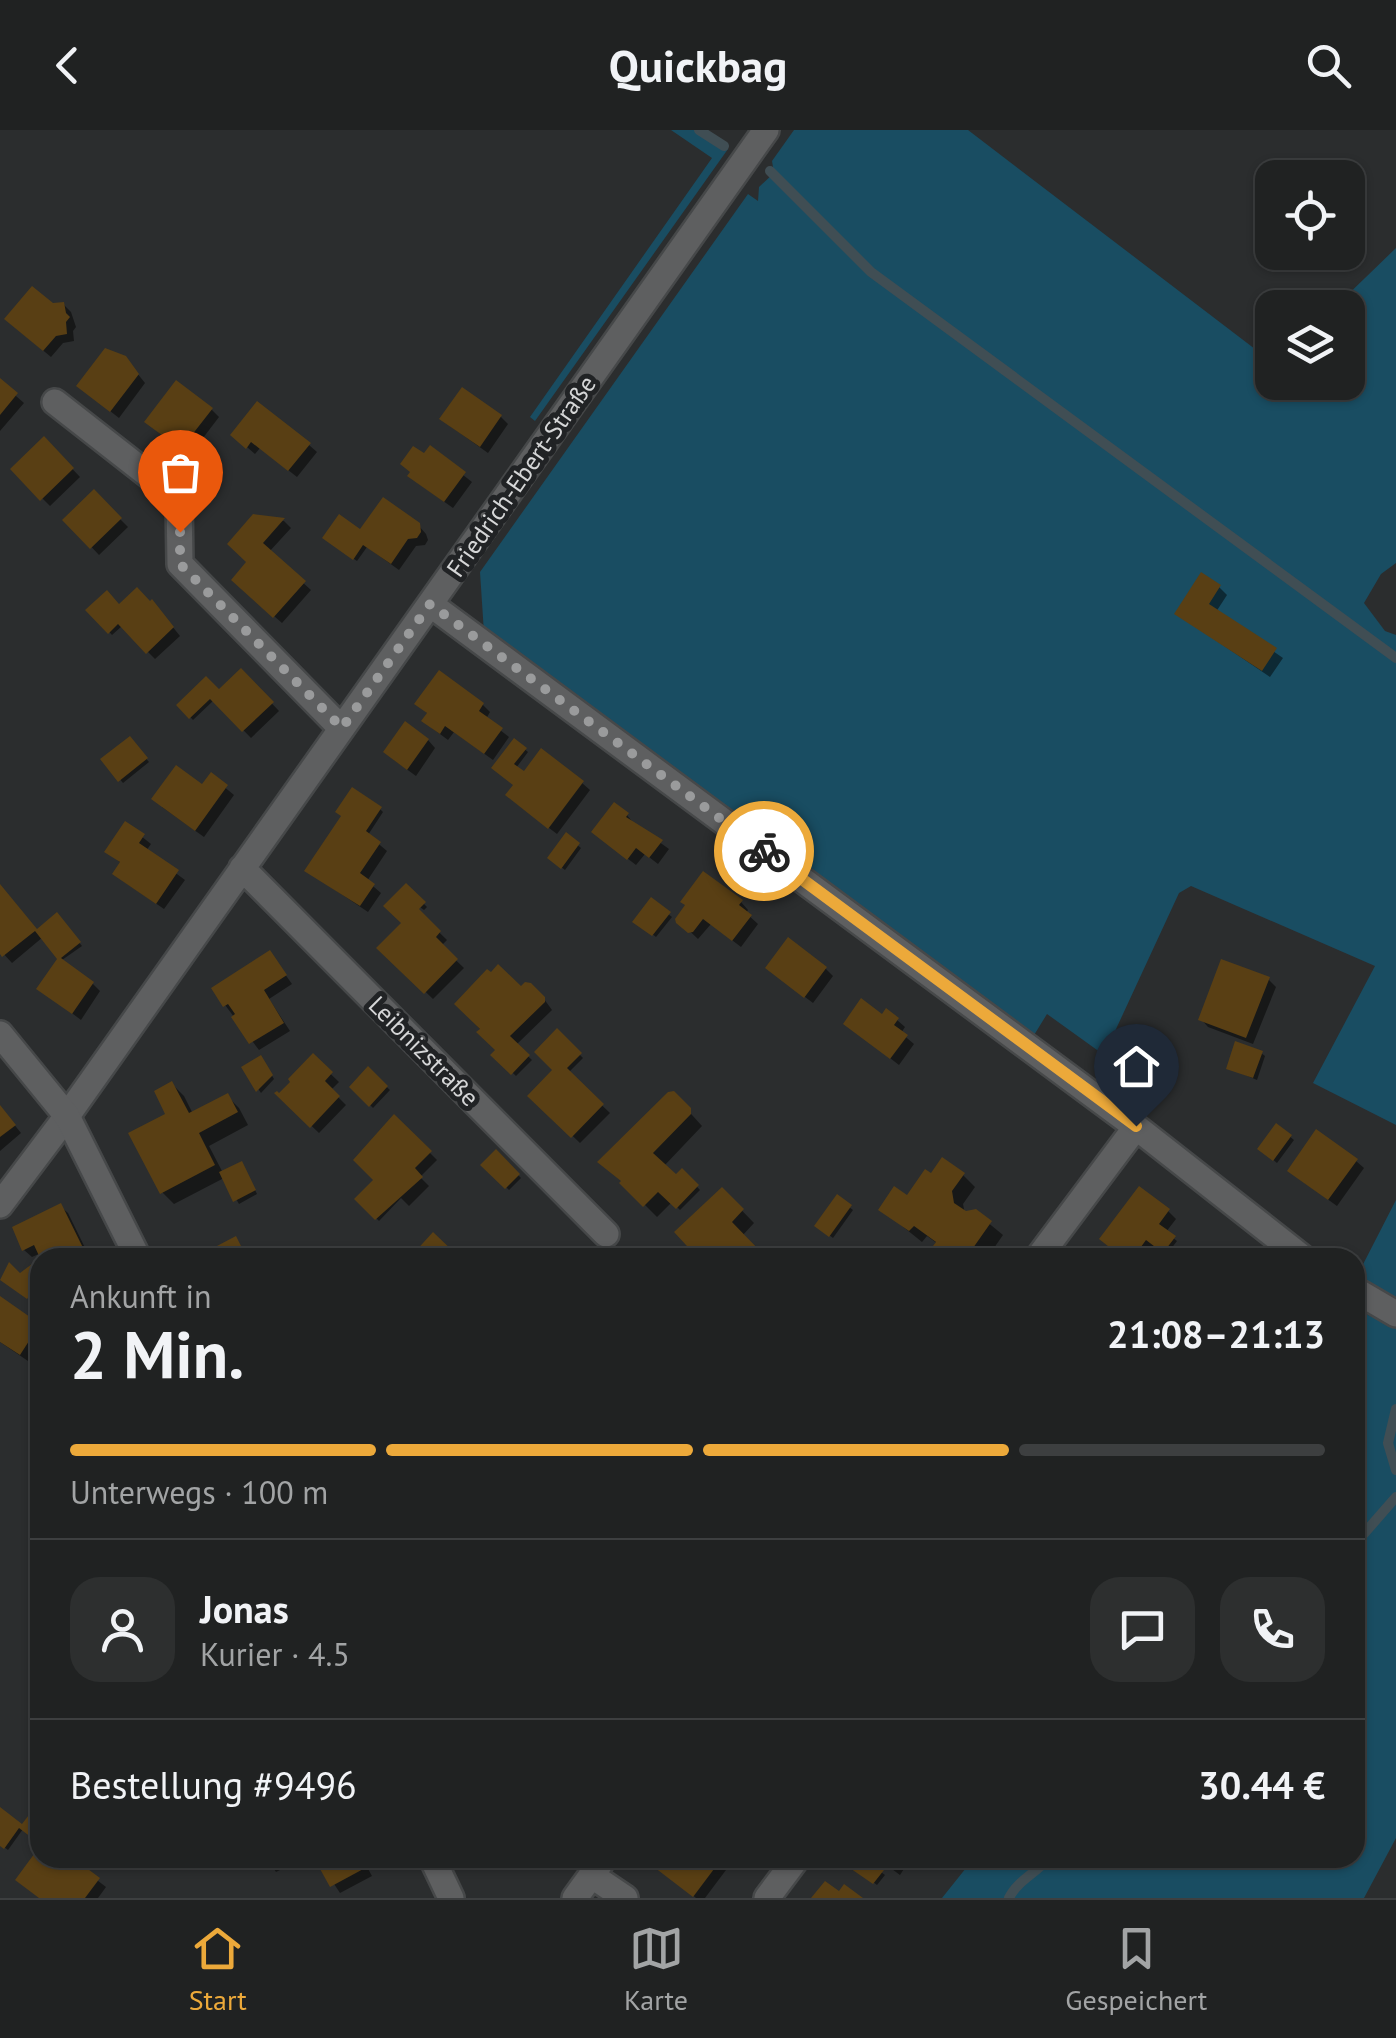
<!DOCTYPE html>
<html lang="de">
<meta charset="utf-8">
<style>
:root{--surface:#202222;--page:#2d2f2f;--text:#f1f3f6;--muted:#a2a4a5;--line:#3d3f40;--accent:#eca93a}
body{margin:0;font-family:"PT Sans",sans-serif;background:var(--page);color:var(--text);height:100vh;display:flex;flex-direction:column;font-size:38px;white-space:nowrap}
*{box-sizing:border-box;margin:0}
p{font-size:32px;color:var(--muted)}
.icon{flex:none;width:55px;height:55px;fill:none;stroke:currentColor;stroke-width:2;stroke-linecap:round;stroke-linejoin:round}
.map{position:relative;flex:1;overflow:hidden}
.side{position:absolute;left:30px;top:1118px;width:1335px;height:620px;display:flex;flex-direction:column;background:var(--surface);border-radius:30px;box-shadow:0 2px 8px #0004,0 0 0 2px var(--line)}
.side>*{flex:none}
.fabs{position:absolute;left:1255px;top:30px;display:grid;gap:20px}
.fabs a{display:grid;place-items:center;width:110px;height:110px;border-radius:20px;background:var(--surface);box-shadow:0 2px 8px #0004,0 0 0 2px var(--line);font-size:50px}
.pin{position:absolute;display:grid;place-items:center;width:85px;height:85px;color:#fff;margin:-102px -42px;border-radius:50% 50% 50% 0;rotate:-45deg;box-shadow:0 0 10px #0007}
.pin .icon{rotate:45deg}
.courier{position:absolute;display:grid;place-items:center;width:100px;height:100px;margin:-50px;border:8px solid #eca93a;border-radius:50%;background:#fff;color:#222;box-shadow:0 2px 12px #0007}
.summary em{font-style:normal;font-weight:600}
.summary div{display:flex;flex-direction:column-reverse}
.summary{display:flex;align-items:center;justify-content:space-between;height:170px;padding:0 40px}
h1{font-size:65px;font-weight:600;line-height:75px}
.bar{display:grid;grid-template-columns:repeat(4,1fr);gap:15px 10px;align-content:center;height:120px;padding:0 40px}
.bar i{height:12px;border-radius:8px;background:var(--line)}
.bar .on{background:var(--accent)}
.bar p{grid-column:span 4}
.line{display:flex;align-items:center;gap:25px;padding:0 40px;border-top:2px solid var(--line)}
.line div{flex:1}
.round{display:grid;place-items:center;flex:none;width:105px;height:105px;border-radius:30px;background:var(--page)}
header{display:flex;justify-content:space-between;align-items:center;height:130px;padding:0 40px;background:var(--surface);font-size:45px;font-weight:600}
.tab-bar{display:flex;justify-content:space-around;align-items:center;height:140px;border-top:2px solid var(--line);background:var(--surface);font-size:28px;color:var(--muted)}
.tab-bar a{display:grid;justify-items:center;gap:5px}
.tab-bar .on{color:var(--accent)}
.map>svg:first-child{display:block}
.green{fill:#194d62}
.shadow{fill:#0007}
.lines{fill:none;stroke-linecap:round;stroke-linejoin:round}
.stream{stroke:#404e54;stroke-width:10}
.building{fill:#593f14}
.minor-casing{stroke:#464849;stroke-width:30}
.tertiary-casing{stroke:#464849;stroke-width:30}
.minor{stroke:#5e5f60;stroke-width:25}
.tertiary{stroke:#5e5f60;stroke-width:25}
.done{stroke:#9a9b9c;stroke-width:10;stroke-dasharray:0 18}
.route{stroke:#eca93a;stroke-width:12}
.labels{text-anchor:middle;stroke-width:10;stroke-linejoin:round;paint-order:stroke}
.street-label{font-size:25px;fill:#d5d6d7;stroke:#212325}
</style>
<header><svg class="icon" aria-label="back" viewBox="0 0 24 24"><path d="M15 5l-7 7 7 7"/></svg>Quickbag<svg class="icon" aria-label="search" viewBox="0 0 24 24"><circle cx="10" cy="10" r="6"/><path d="M15 15l6 6"/></svg></header>
<div class="map">
<svg width="1396" height="1768" viewBox="0 0 1396 1768">
<rect width="100%" height="100%" fill="#2b2d2e"/>
<!-- green -->
<path class="green" d="M671 0H701L728 19 535 291 530 287 712 28Z
M794 0H968L1272 232V252H1348V178L1335 177 1396 118V433L1381 444 1364 473 1385 501 1396 505V995L1313 953 1375 836 1191 756 1179 763 1104 925 1047 884 1031 910 484 503 480 442 748 64 758 71 759 57 774 43 772 31Z
M1396 1070V1177L1355 1150Z
M1355 1180 1396 1196V1708L1364 1768H942L974 1728H1355Z"/>
<!-- shadow -->
<path class="shadow" d="M63 174 71 182 76 197 73 201 74 211 63 213 51 227 15 197 52 175Z
M125 228 145 253 119 288 87 263Z
M0 252 24 273 0 301Z
M211 279 219 287 190 325 155 299Z
M501 287 508 294 488 323 450 296Z
M233 305 309 315 317 322 297 347 260 318 255 324Z
M44 309 80 347 50 376 13 339Z
M430 319 472 352 453 378 418 353Z
M94 363 128 397 99 425 66 390Z
M254 387 284 391 291 398 269 422 311 460 282 493 241 457 250 432Z
M418 395 426 404 428 410 425 415 416 416 399 440 367 417 357 431 328 411 360 403Z
M1219 457 1227 465 1216 482 1283 528 1270 547 1177 484Z
M89 480H159L180 506 155 529 122 496 112 505Z
M241 541 279 581 251 608 214 570 193 590 179 575 219 562Z
M418 574 483 575 490 582 486 589 509 607 493 630 454 602 448 610 432 598 429 585Z
M129 609 149 632 123 653 104 630Z
M428 610 435 618 416 646 394 630Z
M515 611 528 622 516 638 524 644 582 653 590 660 557 704 516 673 515 656 509 649Z
M211 646 234 665 204 707 162 677 202 658Z
M380 679 383 682 368 705 387 721 367 751 381 763 368 782 307 741Z
M627 685 634 694 669 719 658 734 645 724 636 735 602 709Z
M126 694 151 714 146 721 185 750 164 779 123 751 122 734 108 722Z
M566 706 581 718 565 740 550 728Z
M406 756 427 777 424 780 413 772 411 775 447 810 441 816 464 838 433 869 380 818 404 793Z
M0 758 38 802 57 786 82 816 62 830 43 807 12 833 0 820Z
M651 771 672 787 656 807 636 791Z
M741 772 748 780 746 783 758 794 741 817 711 794 698 809 677 789Z
M270 823 292 854 269 869 290 901 259 920 225 875Z
M826 839 833 846 813 873 776 845Z
M1268 849 1276 857 1253 914 1208 897 1201 889Z
M93 854 100 861 81 890 40 859Z
M521 860 544 869 552 880 516 915 532 930 516 946 494 925 499 920 457 874Z
M897 890 905 897 901 903 914 914 899 935 846 894Z
M557 902 583 928 568 943 610 983 580 1013 531 966 556 940Z
M1261 923 1265 926 1257 950 1229 938Z
M313 927 339 952 331 960 346 975 319 1003 280 966Z
M263 931 274 949 261 963 244 938Z
M368 940 390 960 373 978 352 957Z
M172 954 184 966 193 984 227 966 239 978 248 995 209 1016 223 1043 244 1037 257 1064 239 1074 224 1048 174 1074 162 1062Z
M673 964 702 996 664 1036 676 1048 682 1041 700 1060 680 1080 672 1072 657 1087 623 1053Z
M0 977 21 1003 0 1021Z
M395 988 437 1030 420 1047 429 1056 409 1076 401 1068 379 1091 357 1069 376 1050Z
M1277 996 1294 1010 1277 1033 1260 1019Z
M496 1022 521 1048 509 1060 484 1035Z
M1356 1031 1364 1038 1337 1076 1298 1048Z
M963 1045 975 1057 963 1074 965 1084 975 1082 1003 1105 987 1128H928L938 1114 927 1106 922 1112 881 1079Z
M722 1060 754 1093 742 1106 764 1128H703Z
M837 1068 853 1080 833 1108 817 1096Z
M60 1076 68 1083 90 1128H43L41 1123 32 1127 24 1120Z
M1168 1081 1176 1089 1166 1102 1177 1111 1167 1124 1156 1115 1146 1128H1125Z
M0 1169 40 1197V1214L28 1231 0 1212Z
M38 1677 40 1712 23 1699 8 1720 0 1714V1682L23 1697Z
M40 1720V1728H68L106 1757 98 1768H40Z
M267 1728H304L276 1742Z
M317 1728H362L372 1746 340 1763Z
M658 1728H712L726 1740 705 1768H696L653 1733Z
M852 1728H862L885 1745 877 1755 848 1733Z
M877 1728H911L900 1745Z"/>
<g class="lines">
<!-- stream -->
<path class="stream" d="M699 0 724 16
M770 41 871 142 1396 528
M1396 1279 1388 1313 1396 1340
M1355 1414 1396 1367
M1009 1768C1017 1751 1036 1743 1049 1728"/>
</g>
<!-- building -->
<path class="building" d="M32 156 53 173 64 172 66 183 70 187 66 192 67 204 56 206 43 221 4 189Z
M105 218 126 226 139 244 110 282 76 256Z
M0 248 18 263 0 285Z
M176 250 213 278 181 319 144 292Z
M462 257 502 285 480 317 439 289Z
M257 271 311 313 288 341 251 312 246 319 230 305Z
M44 306 74 338 40 371 10 339Z
M430 315 466 342 444 372 407 346 410 342 400 334 413 316 424 323Z
M94 359 122 388 90 419 62 390Z
M383 367 420 393 421 402 417 408 408 409 391 434 363 415 353 430 322 408 339 384 360 399Z
M253 384 285 388 263 413 306 451 273 488 231 450 246 432 227 414Z
M1201 442 1221 455 1209 474 1277 518 1262 541 1174 484Z
M137 457 150 471 152 469 174 497 146 524 118 494 108 504 85 480 107 460 119 474Z
M241 538 274 572 242 602 210 569 189 589 176 575 206 546 219 559Z
M439 540 484 573 479 581 503 598 484 624 445 596 440 604 421 591 427 583 414 574Z
M405 591 429 609 407 640 383 622Z
M130 606 148 628 118 652 100 629Z
M514 608 527 618 514 634 524 641 541 618 584 651 548 699 505 665 513 655 491 638Z
M176 635 202 654 211 642 228 655 195 701 151 669Z
M352 657 382 677 366 701 381 712 360 743 375 754 360 776 304 741 341 686 335 682Z
M614 672 629 683 626 687 663 710 649 728 636 718 627 730 591 702Z
M125 691 145 704 139 713 179 740 156 774 112 744 120 732 104 722Z
M566 702 580 713 561 739 547 728Z
M703 741 743 770 739 775 752 785 732 811 703 789 693 802 688 803 676 793 675 789 685 775 680 772Z
M406 753 426 772 419 779 441 801 436 807 458 829 424 864 376 818 401 793 383 776Z
M0 754 37 799 57 782 81 812 61 828 94 852 72 884 36 859 57 829 35 801 2 827 0 824Z
M651 767 671 782 652 806 632 792Z
M788 807 827 837 804 868 765 838Z
M270 820 287 845 264 860 284 893 249 914 231 887 235 884 228 874 223 877 211 858Z
M1221 829 1270 847 1246 908 1198 890Z
M498 834 521 856 525 852 531 853 545 867V872L510 906 530 925 511 945 490 925 495 920 476 902 480 899 454 874 487 839 491 842Z
M861 868 882 884 886 878 899 888 894 895 908 905 890 929 843 894Z
M557 898 582 923 567 938 604 974 571 1008 527 966 552 940 534 922Z
M1235 911 1263 921 1253 948 1226 939Z
M313 923 333 942 325 951 340 966 310 998 274 963 277 961 279 963 290 952 288 949Z
M261 925 273 945 256 962 241 937Z
M368 936 388 956 369 977 349 957Z
M172 951 189 983 228 963 238 982 199 1003 215 1035 160 1064 128 1003 165 984 154 961Z
M674 961 691 978V984L653 1023 676 1044 682 1038 699 1055 676 1079 658 1062 643 1077 619 1053 621 1051 597 1032 668 962Z
M0 975 16 995 0 1007Z
M394 984 432 1021 415 1038 423 1047 375 1090 354 1069 373 1050 353 1030Z
M1276 993 1292 1005 1273 1031 1257 1019Z
M1316 999 1358 1029 1328 1070 1287 1041Z
M496 1019 520 1044 505 1059 480 1035Z
M942 1027 965 1043 952 1061 954 1073 966 1081 976 1079 992 1091 966 1128H924L936 1112 914 1096 909 1101 878 1080 894 1056 907 1065 925 1039 931 1043Z
M242 1031 256 1060 233 1072 219 1042Z
M1139 1056 1170 1079 1159 1094 1176 1106 1163 1123 1146 1110 1133 1128H1123L1099 1109Z
M722 1057 744 1079 732 1092 762 1123 757 1128H698L674 1102Z
M837 1064 852 1075 829 1107 814 1096Z
M61 1073 88 1128H40L34 1115 22 1121 12 1097Z
M433 1102 456 1124 452 1128H398L407 1118 413 1124Z
M236 1106 247 1128H194Z
M40 1128V1164L35 1159 27 1169 0 1150 9 1132 20 1143Z
M0 1166 40 1194 20 1225 0 1212Z
M38 1673 40 1714 19 1698 4 1719 0 1716V1677L22 1694Z
M40 1716V1728H73L100 1748 85 1768H39L15 1750Z
M314 1728H361L367 1737 330 1757Z
M654 1728H716L720 1731 693 1767 650 1734Z
M849 1728H867L884 1740 873 1754 844 1734Z
M825 1751 839 1761 844 1754 863 1768H811Z"/>
<g class="lines">
<defs>
<path id="minor" d="M55 272 179 369 180 434 341 598
M430 474 1136 997 1303 1128
M242 738 606 1104
M0 1075 67 986 766 0
M1038 1128 1136 997
M1355 1160 1396 1184
M591 1745 625 1768
M575 1768 604 1728
M767 1768 797 1728"/>
<path id="tertiary" d="M0 904 67 986 138 1128
M432 1728 451 1768"/>
</defs>
<!-- minor casing -->
<use href="#minor" class="minor-casing"/>
<!-- tertiary casing -->
<use href="#tertiary" class="tertiary-casing"/>
<!-- minor -->
<use href="#minor" class="minor"/>
<!-- tertiary -->
<use href="#tertiary" class="tertiary"/>
</g>
<g class="lines">
<!-- done -->
<path class="done" d="M180 402V434L342 598 430 474 764 721"/>
<!-- route -->
<path class="route" d="M764 721 1136 996"/>
</g>
<g class="labels">
<!-- street labels -->
<g class="street-label">
<text transform="translate(521 346) rotate(-55)" y="9">Friedrich-Ebert-Straße</text>
<text transform="translate(424 921) rotate(45)" y="9">Leibnizstraße</text>
</g>
</g>
</svg>
<div class="fabs">
<a><svg class="icon" aria-label="locate" viewBox="0 0 24 24"><circle cx="12" cy="12" r="6"/><path d="M12 2v4M12 18v4M2 12h4M18 12h4"/></svg></a>
<a><svg class="icon" aria-label="layers" viewBox="0 0 24 24"><path d="M12 4l9 5-9 5-9-5zM3 14l9 5 9-5"/></svg></a>
</div>
<div class="pin" style="left:180px;top:402px;background:#ea580c"><svg class="icon" aria-label="bag" viewBox="0 0 24 24"><path d="M5 8h14l-1 12H6zM9 8a3 3 0 0 1 6 0"/></svg></div>
<div class="pin" style="left:1136px;top:996px;background:#1f2937"><svg class="icon" aria-label="home" viewBox="0 0 24 24"><path d="M3 11l9-7 9 7M6 9v11h12V9"/></svg></div>
<div class="courier" style="left:764px;top:721px"><svg class="icon" aria-label="bike" viewBox="0 0 24 24"><circle cx="6" cy="16" r="4"/><circle cx="18" cy="16" r="4"/><path d="M6 16l4-8h5l3 8M10 8l3 8H6M13 5h3"/></svg></div>
<section class="side">
<div class="summary"><div><h1>2 Min.</h1><p>Ankunft in</p></div><em>21:08–21:13</em></div>
<div class="bar"><i class="on"></i><i class="on"></i><i class="on"></i><i></i><p>Unterwegs · 100 m</p></div>
<div class="line" style="height:180px"><a class="round"><svg class="icon" aria-label="person" viewBox="0 0 24 24"><circle cx="12" cy="8" r="4"/><path d="M4 21q1-7 8-7t8 7"/></svg></a><div><b>Jonas</b><p>Kurier · 4.5</p></div><a class="round"><svg class="icon" aria-label="chat" viewBox="0 0 24 24"><path d="M4 5h16v11H9l-5 4z"/></svg></a><a class="round"><svg class="icon" aria-label="phone" viewBox="0 0 24 24"><path d="M5 4h4l2 5-3 2q2 4 5 5l2-3 5 2v4C11 20 4 13 5 4z"/></svg></a></div>
<div class="line" style="height:130px"><div>Bestellung #9496</div><b>30.44 €</b></div>
</section>
</div>
<nav class="tab-bar">
<a class="on"><svg class="icon" aria-label="home" viewBox="0 0 24 24"><path d="M3 11l9-7 9 7M6 9v11h12V9"/></svg>Start</a>
<a><svg class="icon" aria-label="map" viewBox="0 0 24 24"><path d="M3 6l6-2 6 2 6-2v14l-6 2-6-2-6 2zM9 4v14M15 6v14"/></svg>Karte</a>
<a><svg class="icon" aria-label="saved" viewBox="0 0 24 24"><path d="M7 4h10v16l-5-4-5 4z"/></svg>Gespeichert</a>
</nav>
